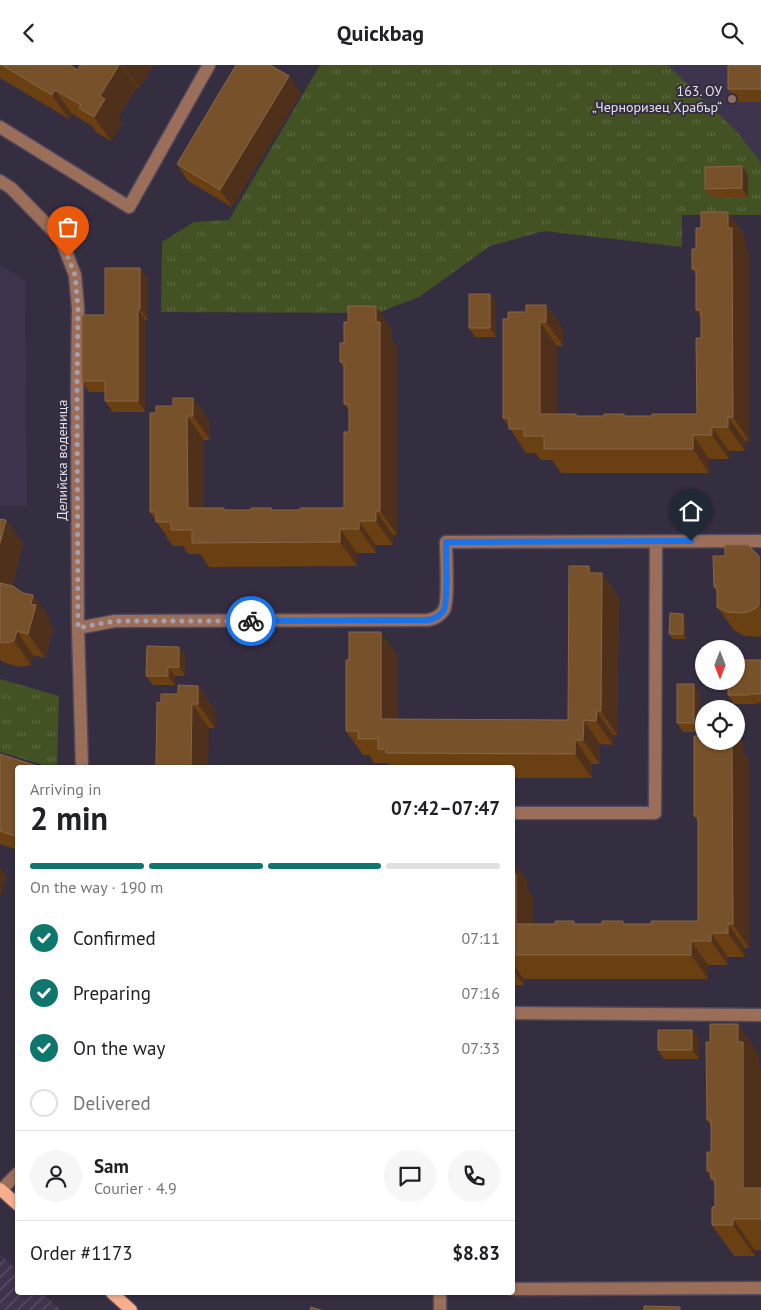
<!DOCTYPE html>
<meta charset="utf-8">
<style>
:root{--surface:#fff;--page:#f6f6f6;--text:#202124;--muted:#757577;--line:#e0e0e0;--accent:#0f766e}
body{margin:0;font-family:"PT Sans",sans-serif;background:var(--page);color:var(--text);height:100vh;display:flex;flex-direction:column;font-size:19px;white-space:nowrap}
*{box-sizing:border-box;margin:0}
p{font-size:16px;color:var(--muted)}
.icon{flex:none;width:28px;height:28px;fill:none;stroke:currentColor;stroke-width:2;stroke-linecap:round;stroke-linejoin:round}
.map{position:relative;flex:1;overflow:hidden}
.drawer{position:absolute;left:15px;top:700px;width:500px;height:530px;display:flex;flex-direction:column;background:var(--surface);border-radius:5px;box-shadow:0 1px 4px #0004}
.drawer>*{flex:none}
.needle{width:32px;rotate:180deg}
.controls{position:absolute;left:695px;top:575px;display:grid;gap:10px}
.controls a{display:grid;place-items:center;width:50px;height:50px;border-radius:50%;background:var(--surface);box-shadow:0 1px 4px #0004;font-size:25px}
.pin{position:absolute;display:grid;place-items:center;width:42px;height:42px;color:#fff;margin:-51px -21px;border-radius:50% 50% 50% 0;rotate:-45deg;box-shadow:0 0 5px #0007}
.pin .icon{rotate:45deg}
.courier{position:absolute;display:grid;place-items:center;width:50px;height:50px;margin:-25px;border:4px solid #1a73e8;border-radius:50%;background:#fff;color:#222;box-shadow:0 1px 6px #0007}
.head em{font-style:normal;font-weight:700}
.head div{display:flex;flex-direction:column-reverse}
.head{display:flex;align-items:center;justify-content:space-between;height:85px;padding:0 15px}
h1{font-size:32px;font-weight:700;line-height:38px}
.bar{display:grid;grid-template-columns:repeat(4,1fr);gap:8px 5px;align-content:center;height:60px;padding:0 15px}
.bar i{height:6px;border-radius:4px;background:var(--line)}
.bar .current{background:var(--accent)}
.bar p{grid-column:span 4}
.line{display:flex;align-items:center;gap:12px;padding:0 15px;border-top:1px solid var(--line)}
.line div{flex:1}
.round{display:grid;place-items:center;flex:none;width:52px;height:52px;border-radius:26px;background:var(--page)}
ol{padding:0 15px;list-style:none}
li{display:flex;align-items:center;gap:15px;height:55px}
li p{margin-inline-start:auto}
li .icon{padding:5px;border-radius:50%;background:var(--accent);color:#fff;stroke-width:4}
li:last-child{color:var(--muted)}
li i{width:28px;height:28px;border:2px solid var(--line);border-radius:50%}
header{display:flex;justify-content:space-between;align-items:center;height:65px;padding:0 15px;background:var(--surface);font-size:22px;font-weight:700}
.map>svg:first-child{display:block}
.industrial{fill:url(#industrial-furrows)}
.built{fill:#3f344d}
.grass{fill:url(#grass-tufts)}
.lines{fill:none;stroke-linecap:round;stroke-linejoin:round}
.minor-casing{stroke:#51495b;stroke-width:15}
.major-casing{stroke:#51495b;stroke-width:15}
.minor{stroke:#9b6e59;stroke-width:12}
.major{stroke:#f9ae8c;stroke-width:12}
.wall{fill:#6a4012}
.shaded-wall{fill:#4f311b}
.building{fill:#775129;stroke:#886748}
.done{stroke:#a6a0ae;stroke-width:5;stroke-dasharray:0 9}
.route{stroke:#1a73e8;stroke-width:6}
.education-dot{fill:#8d6e63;stroke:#352d40;stroke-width:2}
.labels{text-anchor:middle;stroke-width:4;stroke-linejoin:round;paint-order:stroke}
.poi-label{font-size:14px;fill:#e3deea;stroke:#352d40;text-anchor:end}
.street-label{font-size:14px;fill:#e3deea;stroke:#352d40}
</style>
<header><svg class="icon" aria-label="back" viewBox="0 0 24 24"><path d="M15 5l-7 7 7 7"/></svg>Quickbag<svg class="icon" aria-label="search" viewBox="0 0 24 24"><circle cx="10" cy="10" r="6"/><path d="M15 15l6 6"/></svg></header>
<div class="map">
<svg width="761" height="1245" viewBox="0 0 761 1245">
<defs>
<pattern id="industrial-furrows" width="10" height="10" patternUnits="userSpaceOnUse" patternTransform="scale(1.25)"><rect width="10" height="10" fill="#3f344d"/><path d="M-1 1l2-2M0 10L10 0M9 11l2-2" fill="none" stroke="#5b5167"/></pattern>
<pattern id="grass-tufts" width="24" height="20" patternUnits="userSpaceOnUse" patternTransform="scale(1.25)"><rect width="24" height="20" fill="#425222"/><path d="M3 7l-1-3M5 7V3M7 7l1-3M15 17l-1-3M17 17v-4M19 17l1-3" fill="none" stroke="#5d6a42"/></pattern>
</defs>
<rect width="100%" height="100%" fill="#352d40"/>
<!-- industrial -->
<path class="industrial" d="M0 1189 17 1205 18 1228H42L61 1245H0Z"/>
<!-- built -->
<path class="built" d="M668 0H761V98L738 68Z
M0 200 25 215 27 441H0Z"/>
<!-- grass -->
<path class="grass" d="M320 0H668L738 68 761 98V150H682V182L544 166 490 181 419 232 377 248 161 247 162 177 194 157 229 155Z
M0 614 59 631 57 702H50L0 687Z"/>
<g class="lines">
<defs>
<path id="minor" d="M0 62 129 142 209 0
M0 116 11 123 61 174 75 210 78 243 77 319 78 563 82 702
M78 563 115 556 428 555C435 554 440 551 444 545 449 536 446 490 446 477L761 476
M512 748H655L656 477
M512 948 761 950
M1 1125 18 1108
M512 1224 761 1223
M440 1228V1245"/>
<path id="major" d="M0 1124 18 1140
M112 1228 131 1245"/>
</defs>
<!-- minor casing -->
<use href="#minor" class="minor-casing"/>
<!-- major casing -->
<use href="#major" class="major-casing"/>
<!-- minor -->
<use href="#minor" class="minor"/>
<!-- major -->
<use href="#major" class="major"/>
</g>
<!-- wall -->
<path class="wall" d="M0 0H70L78 5 80 0H153L139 23 137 22 118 53 122 58 111 76 96 67 92 61 72 49 69 54 0 13Z
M761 0V37H737L728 24Z
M274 3 301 28 232 142 188 116 177 99Z
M742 101 748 110V132L712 133 705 124Z
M728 147 745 171V181L749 187V376H745V386H729V394H709V408H561L552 395H541L535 388H526L503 353 508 254 526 247 546 240 563 264V281H557V349H576L578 351H604L624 349 626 351H652L697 349 701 273V252L696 245V209L692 204 701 163Z
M140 203 148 214V255H145V347H113L105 336V327H89L82 316 105 250Z
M490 229 496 239V272H475L469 263Z
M376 241 392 265V275L397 281V470H393V480H376V488H357V501L209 502 200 489H188L183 481H173L150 447 156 348 173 341 193 333 210 357V375H204V443H224L225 445H251L271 443 273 445H300L344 443 349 367V346L344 339V303L340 297 348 257Z
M0 454 6 455 23 479 12 521 23 528 33 530 50 554 49 558 53 564 45 593 33 590 31 600 21 602 12 600 3 597 0 594Z
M761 495V571L755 572 744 571 734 565 717 542V528L714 522Z
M589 501 594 508H602L619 532 617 670H613V680L600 679V699H592V713H512V702H391L388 698H374L369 690H363L346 666 398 591V654L568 655Z
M686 553V574H673L669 569Z
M185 591V611H175V620H153L146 611Z
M761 595V638H756V639H734L728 630 736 616 741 599Z
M198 621 215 645V663H209L161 638 178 629Z
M700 628V654L736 676V668L743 678V687L749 695V883H745V892H728V900H708V914H524V920H512V796L527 816V825L533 833V859H651L698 856V757L694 751 699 667H683L677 658Z
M0 689 40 702H18V785L0 779Z
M692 965 699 974V994H664L658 985Z
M759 990V1001L761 1003V1185H755V1191H734L712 1160 715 1142V1120L707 1106 711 1087V1061L707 1055Z"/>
<!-- shaded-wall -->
<path class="shaded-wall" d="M119 0H121L137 22 118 53 122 58 111 76 94 52 100 31Z
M122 0H153L139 23Z
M289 11 301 28 232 142 220 125Z
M55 25 72 49 69 54 52 30Z
M742 101 748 110V132L742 123Z
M728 147 745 171V181L749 187V376L733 352Z
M140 203 148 214V255L140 244Z
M490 229 496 239V272L490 263Z
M546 240 563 264V281L546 257Z
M376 241 392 265V275L397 281V470L380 446Z
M138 244 145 255V347L138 336Z
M540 257 557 281V373L540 349Z
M193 333 210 357V375L193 351Z
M187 351 204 375V467L188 443Z
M728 352 745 376V386L728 362Z
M712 362 729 386V394L712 370Z
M693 370 709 394V408L693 384Z
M376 446 393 470V480L376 456Z
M6 455 23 479 7 539 0 529V478Z
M359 456 376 480V488L359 464Z
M340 464 357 488V501L340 477Z
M759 491 761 495V544L759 541Z
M589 501 602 520V508L619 532 617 670 601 646Z
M33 530 50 554 49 558 53 564 45 593 28 569 31 539Z
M683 549 686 553V574L683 569Z
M17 566 33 590 31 600 14 576Z
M381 567 398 591V678L381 654Z
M179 582 185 591V611L179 602Z
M168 602 175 611V620L168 611Z
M694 619 700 628V667L694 658Z
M198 621 215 645V663L198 639Z
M750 629 756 638V639L750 630Z
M192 639 209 663 208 702H191Z
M597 646 613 670V680L596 656Z
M584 655 600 679V699L583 675Z
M736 668 743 678V687L749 695V883L733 859 730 676H736Z
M575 675 592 699V713L575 689Z
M512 796 527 816V825L533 833V883L516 859 512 812Z
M0 802 7 811 0 833Z
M728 859 745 883V892L728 868Z
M711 868 728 892V900L711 876Z
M691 876 708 900V914L691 890Z
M512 898 524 914V920L512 904Z
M738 959 759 990V1001L761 1003V1149L743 1123Z
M692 965 699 974V994L692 985Z
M733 1154 755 1185V1191L733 1160Z"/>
<!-- building -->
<path class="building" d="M2 0H70L78 5 80 0H119L100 31 105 34 94 52 79 43 81 40 55 25 52 30Z
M236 0H270L289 11 220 125 177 99Z
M728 0H761V24H728Z
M742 101V123L705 124V102Z
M701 147H728V163H732L733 352H728V362H712V370H693V384H544V371H524V364H509V353H503V254H508V247H526V240H546V257H540V349H576V351H604V349H624V351H652V349H697L696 273H701V245H696V204H692V184H696V163H701Z
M105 203H140V244H138V336H105V316H82V250H105Z
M469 229H490V263H469Z
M348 241H376V257H380V446H376V456H359V464H340V477L192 478V465H171V457H156V447H150V348H156V341H173V333H193V351H187L188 443H224V445H251V443H271V445H300V443H344V367H349V339H344V297H340V278H344V257H348Z
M0 454 6 455 0 478Z
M725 480H748L759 491V541L749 547 738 548 727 547 717 542V522H714L713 491H725Z
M569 501H589V508H602L601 646H597L596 656 584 655 583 675H575V689L386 688V684H378V674H358V666H346V595H349V567H381V654L568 655Z
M0 518 13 521 23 528 33 530 31 539 36 540 28 569 17 566 14 576 5 578 0 577Z
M670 548 683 549V569H669Z
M147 581 179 582V602H168V611H146Z
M741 595H761V629H750V630H728V616H736V599H741Z
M677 619H694V658H677Z
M178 620 198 621V639H192L191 702H156L157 637 161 638V629H178Z
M699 654H704V676H732L733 859H728V868H711V876H691V890H512V809H516V859H555V856H574V859H602V856H623V859H651V856H698V751H694V671H699Z
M0 689 40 702H18V772L0 766Z
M710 959H738V977H743V1123H761V1154H733V1160H712V1142H715V1114H711V1106H707V1087H711V1055H707L706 977H710Z
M658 965H692V985H658Z
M644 1241 680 1242V1245H644Z
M311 1242 321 1245H310Z"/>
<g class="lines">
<!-- done -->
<path class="done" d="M68 192 75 210 78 243 77 319 78 563 115 556H251"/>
<!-- route -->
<path class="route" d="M251 556 428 555C435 554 440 551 444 545 448 536 446 490 446 477L691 476"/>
</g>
<!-- markers -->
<circle class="education-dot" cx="732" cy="34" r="5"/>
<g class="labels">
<!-- poi labels -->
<g class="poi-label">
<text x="722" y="31">163. ОУ<tspan x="722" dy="16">„Черноризец Храбър“</tspan></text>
</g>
<!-- street labels -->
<g class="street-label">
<text transform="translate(62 395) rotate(-90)" y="5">Делийска воденица</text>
</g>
</g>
</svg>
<div class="controls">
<a><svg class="needle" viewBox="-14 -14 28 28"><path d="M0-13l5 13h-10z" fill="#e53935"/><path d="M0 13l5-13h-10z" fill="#757577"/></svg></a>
<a><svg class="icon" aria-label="locate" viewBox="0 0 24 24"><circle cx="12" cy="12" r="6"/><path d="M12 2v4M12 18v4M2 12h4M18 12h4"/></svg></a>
</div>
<div class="pin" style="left:68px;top:192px;background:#ea580c"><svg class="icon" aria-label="bag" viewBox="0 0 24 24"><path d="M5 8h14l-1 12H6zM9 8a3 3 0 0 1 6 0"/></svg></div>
<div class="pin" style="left:691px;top:476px;background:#1f2937"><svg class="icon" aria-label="home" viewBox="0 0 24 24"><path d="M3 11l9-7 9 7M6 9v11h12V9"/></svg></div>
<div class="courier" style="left:251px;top:556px"><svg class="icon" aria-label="bike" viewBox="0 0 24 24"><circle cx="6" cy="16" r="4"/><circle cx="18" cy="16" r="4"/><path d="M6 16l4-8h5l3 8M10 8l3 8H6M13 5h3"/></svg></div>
<section class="drawer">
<div class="head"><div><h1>2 min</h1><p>Arriving in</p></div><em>07:42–07:47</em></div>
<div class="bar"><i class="current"></i><i class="current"></i><i class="current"></i><i></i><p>On the way · 190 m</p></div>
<ol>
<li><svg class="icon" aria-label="check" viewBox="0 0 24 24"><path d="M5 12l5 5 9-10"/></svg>Confirmed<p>07:11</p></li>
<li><svg class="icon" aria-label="check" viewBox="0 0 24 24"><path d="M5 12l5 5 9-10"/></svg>Preparing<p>07:16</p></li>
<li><svg class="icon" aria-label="check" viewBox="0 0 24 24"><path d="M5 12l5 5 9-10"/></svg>On the way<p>07:33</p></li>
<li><i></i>Delivered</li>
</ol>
<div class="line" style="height:90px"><a class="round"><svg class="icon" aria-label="person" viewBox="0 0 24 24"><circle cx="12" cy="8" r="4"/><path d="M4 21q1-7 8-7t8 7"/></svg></a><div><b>Sam</b><p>Courier · 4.9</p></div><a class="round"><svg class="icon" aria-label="chat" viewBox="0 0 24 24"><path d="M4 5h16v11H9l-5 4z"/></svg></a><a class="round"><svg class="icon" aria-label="phone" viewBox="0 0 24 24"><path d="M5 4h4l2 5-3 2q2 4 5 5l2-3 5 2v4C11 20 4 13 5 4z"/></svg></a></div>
<div class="line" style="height:65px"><div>Order #1173</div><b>$8.83</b></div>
</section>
</div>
